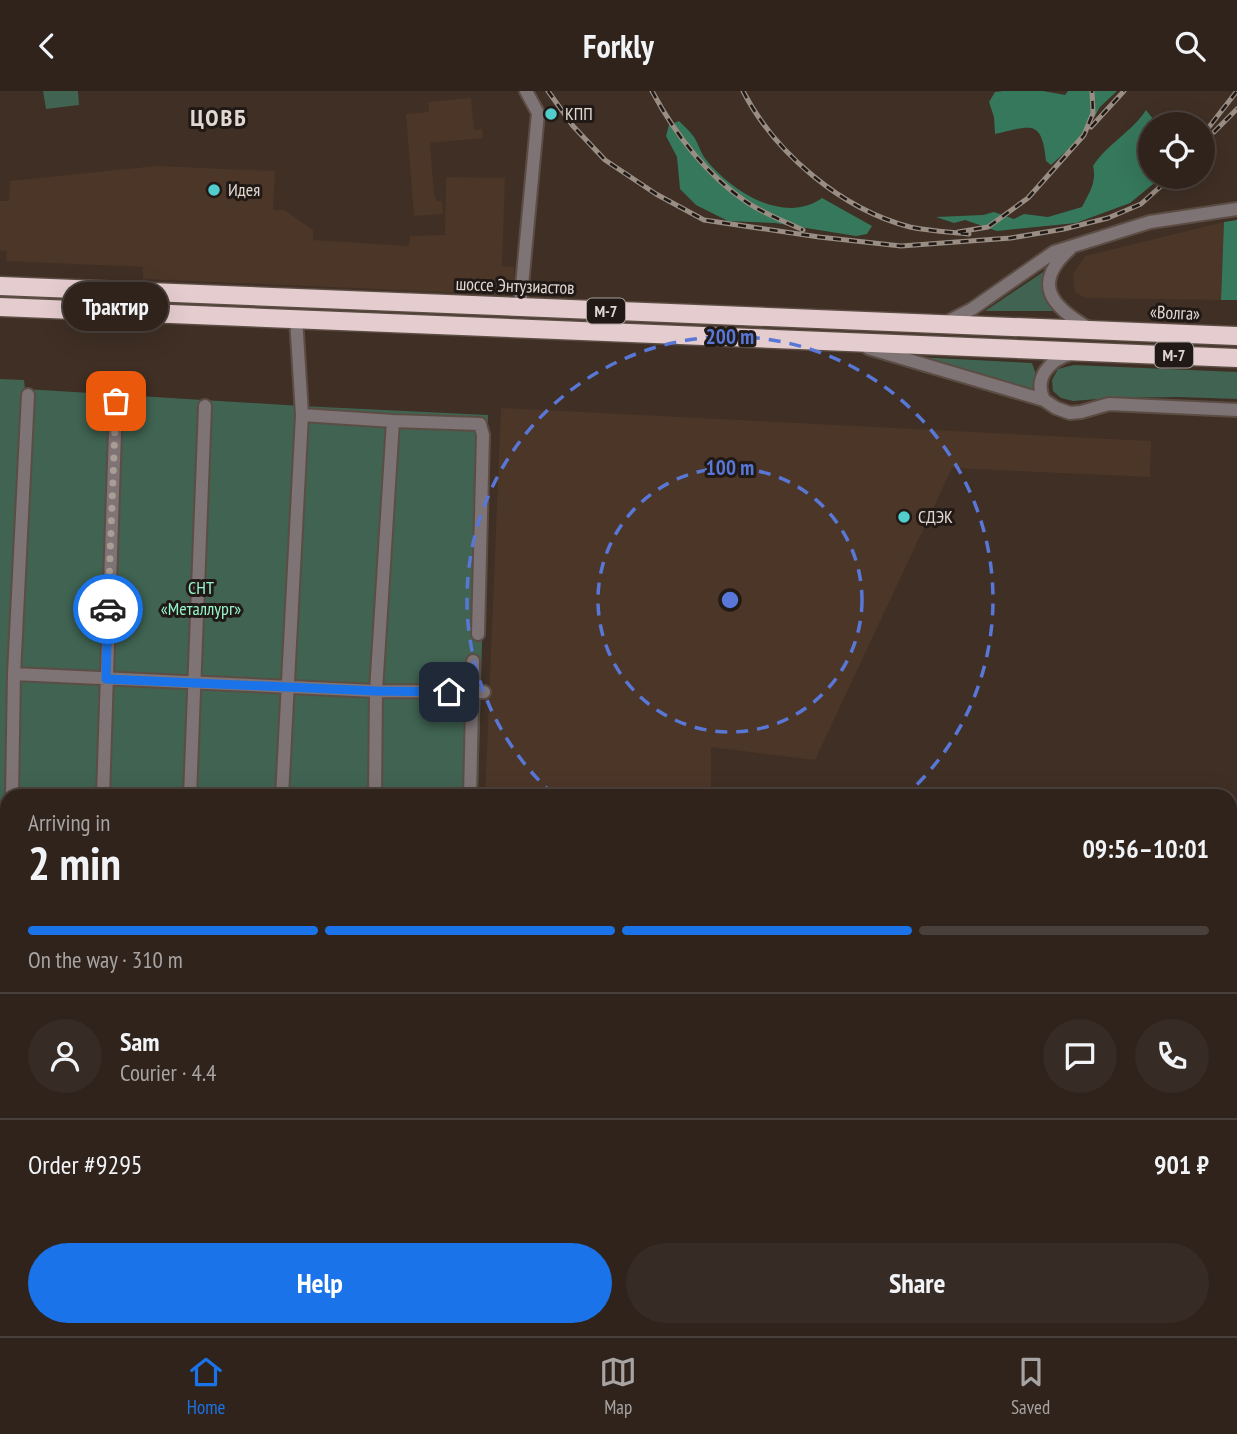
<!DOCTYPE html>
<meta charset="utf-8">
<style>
:root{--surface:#2f231c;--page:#372b25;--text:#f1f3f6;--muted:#a7a4a3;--line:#4a403b;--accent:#1a73e8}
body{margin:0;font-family:"PT Sans Narrow",sans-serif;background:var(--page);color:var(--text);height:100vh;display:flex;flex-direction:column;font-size:26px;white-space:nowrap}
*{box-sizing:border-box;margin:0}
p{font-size:23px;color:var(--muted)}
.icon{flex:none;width:38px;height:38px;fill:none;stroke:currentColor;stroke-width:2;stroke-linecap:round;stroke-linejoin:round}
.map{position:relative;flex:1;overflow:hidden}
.sheet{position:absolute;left:0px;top:698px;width:1237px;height:548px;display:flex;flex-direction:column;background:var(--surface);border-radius:21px 21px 0 0;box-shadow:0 7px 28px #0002,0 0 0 2px var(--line)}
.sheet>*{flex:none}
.controls{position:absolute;left:1138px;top:21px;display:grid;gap:14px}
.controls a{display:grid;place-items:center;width:77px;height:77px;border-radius:50%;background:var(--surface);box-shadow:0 7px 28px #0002,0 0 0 2px var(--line);font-size:35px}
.pin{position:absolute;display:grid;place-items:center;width:60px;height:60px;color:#fff;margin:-30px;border-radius:14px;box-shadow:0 4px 10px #0006}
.courier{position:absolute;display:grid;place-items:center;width:70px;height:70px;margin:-35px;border:5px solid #1a73e8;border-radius:50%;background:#fff;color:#222;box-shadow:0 2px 9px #0007}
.bubble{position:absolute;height:49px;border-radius:24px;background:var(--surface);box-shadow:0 7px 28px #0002,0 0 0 2px var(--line);font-size:23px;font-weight:800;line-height:49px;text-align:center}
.overview em{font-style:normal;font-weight:800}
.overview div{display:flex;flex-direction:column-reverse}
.overview{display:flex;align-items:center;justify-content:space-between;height:119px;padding:0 28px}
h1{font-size:46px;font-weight:800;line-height:52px}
.bar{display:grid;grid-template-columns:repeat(4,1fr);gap:10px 7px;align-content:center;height:84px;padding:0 28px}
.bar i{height:9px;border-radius:5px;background:var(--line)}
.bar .on{background:var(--accent)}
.bar p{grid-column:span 4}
.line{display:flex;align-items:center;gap:18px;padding:0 28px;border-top:2px solid var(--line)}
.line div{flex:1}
.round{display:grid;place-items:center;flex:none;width:74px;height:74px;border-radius:37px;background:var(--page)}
.button{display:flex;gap:14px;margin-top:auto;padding:14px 28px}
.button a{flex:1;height:80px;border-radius:42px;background:var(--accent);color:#fff;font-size:28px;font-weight:800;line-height:80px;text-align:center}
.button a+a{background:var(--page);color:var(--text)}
header{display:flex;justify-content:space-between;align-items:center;height:91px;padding:0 28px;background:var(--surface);font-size:32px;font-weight:800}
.tab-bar{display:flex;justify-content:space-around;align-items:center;height:98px;border-top:2px solid var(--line);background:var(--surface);font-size:19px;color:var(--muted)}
.tab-bar a{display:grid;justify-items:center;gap:4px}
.tab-bar .on{color:var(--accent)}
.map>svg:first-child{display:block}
.built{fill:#4c3628}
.green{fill:#406352}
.forest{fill:#36785c}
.water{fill:#082227}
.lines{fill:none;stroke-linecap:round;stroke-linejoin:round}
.minor-casing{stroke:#5c4d44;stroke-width:16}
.highway-casing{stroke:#5c4d44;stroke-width:21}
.minor{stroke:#7e7375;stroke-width:12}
.highway{stroke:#e5cccf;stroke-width:18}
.rail-casing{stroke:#998d84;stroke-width:5}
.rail{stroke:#201915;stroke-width:2.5;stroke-dasharray:8;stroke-linecap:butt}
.done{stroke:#a99d95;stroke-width:7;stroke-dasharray:0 12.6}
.route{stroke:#1a73e8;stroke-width:9}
.ring{fill:none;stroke:#5877d6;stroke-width:3.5;stroke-dasharray:12 9}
.poi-dot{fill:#52cdcd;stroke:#201915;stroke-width:2.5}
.labels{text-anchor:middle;stroke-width:6;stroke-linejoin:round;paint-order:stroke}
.shield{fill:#201915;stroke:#a89f99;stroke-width:2}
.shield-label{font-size:16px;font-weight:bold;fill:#e2d8d1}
.poi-label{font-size:18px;fill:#e2d8d1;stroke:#201915;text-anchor:start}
.street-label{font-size:18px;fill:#e2d8d1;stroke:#201915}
.park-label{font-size:18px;fill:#96f6ca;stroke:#201915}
.district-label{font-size:24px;font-weight:bold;letter-spacing:2px;fill:#e2d8d1;stroke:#201915}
.centre{fill:#5877d6;stroke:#201915;stroke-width:3.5}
.ring-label{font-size:21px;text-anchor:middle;font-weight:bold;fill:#5877d6;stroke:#201915;stroke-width:6;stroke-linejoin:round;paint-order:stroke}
</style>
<header><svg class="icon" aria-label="back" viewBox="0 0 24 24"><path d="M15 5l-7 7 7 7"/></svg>Forkly<svg class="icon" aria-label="search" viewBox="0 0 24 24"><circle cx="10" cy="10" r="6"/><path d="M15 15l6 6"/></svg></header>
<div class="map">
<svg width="1237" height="1245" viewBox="0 0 1237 1245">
<rect width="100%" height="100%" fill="#3f2f25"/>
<!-- built -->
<path class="built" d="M471 7 474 39 482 38 483 47 430 52 434 102 437 110H442L443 123 414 125 406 23 429 21 428 11Z
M156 75 275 80 273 119H284L313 139V149L409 155 410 145 445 144 446 86 505 87 502 175 514 176V204L143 188V176L6 170 7 160 0 159V110H9L10 90Z
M1224 131 1221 209 1085 207 1075 201 1073 183 1085 165Z
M501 317 1151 350 1150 386 952 377 815 669 711 656V705H485Z"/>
<!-- green -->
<path class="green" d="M43 0H78L79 14 46 18Z
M1046 179 1047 205 1055 220H985Z
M917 266 1032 272 1037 286 1035 303Z
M1074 274 1237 281V308L1179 306 1110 307 1073 310 1061 307 1053 300 1052 289 1058 278Z
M0 288 24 289 25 298 301 315 488 324 478 705H7V1239H704V1245H99L79 1243 0 1245Z"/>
<!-- forest -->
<path class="forest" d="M1003 0H1043L1065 4 1068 0H1117L1100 16 1084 44 1051 74 1046 70C1042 27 1031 35 995 43L994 26 989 11 995 1Z
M1146 19 1157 33H1150V86H1158V89L1130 112 1076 132 997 140 965 129 954 132 936 126 983 124 994 121 1014 128 1024 123 1048 126 1082 116C1089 102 1097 91 1093 75 1107 53 1132 41 1146 19Z
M679 30C684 35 690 40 694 46 698 52 700 60 704 66 728 98 783 135 822 107L872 135 867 143 856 145 775 132 728 130 696 114 680 98 677 66 666 45 669 34Z
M1237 129V209H1221L1224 131Z
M1230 1091H1237V1245H1020L1017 1239H1230Z
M707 1239H831V1244L707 1245Z
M836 1239H932L930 1245H840Z"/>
<!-- water -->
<path class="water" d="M7 832V869H0V833Z"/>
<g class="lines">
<defs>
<path id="minor" d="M1071 157C1030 193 1052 216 1090 238
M520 216 538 22 526 0
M945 232 972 218 1054 161 1150 131 1237 118
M868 257 1044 309 1056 317 1070 322 1081 321 1109 313 1237 319
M1044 309C1033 287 1050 269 1070 263
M302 324 393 330 480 333 483 344 478 543
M14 583 376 600 484 601
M12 705 14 583 28 304
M103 705 116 310
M190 705 205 315
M282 705 302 324 296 227
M375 705 376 600 393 330
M470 705 473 570
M0 828 7 825
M0 874H7
M0 989 7 994
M84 1239 126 1245
M248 1239 289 1245
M22 1245 77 1239
M357 1245V1239
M446 1245 447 1239
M534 1245V1239
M604 1245V1239"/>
<path id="highway" d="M0 195 1237 245
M0 216 1237 267"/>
</defs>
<!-- minor casing -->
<use href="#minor" class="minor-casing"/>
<!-- highway casing -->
<use href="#highway" class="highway-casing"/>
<!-- minor -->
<use href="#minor" class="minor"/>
<!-- highway -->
<use href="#highway" class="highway"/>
<defs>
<path id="rail" d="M548 0 573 35 605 69 656 103 704 129 819 146 901 155 1011 147 1064 138 1108 127 1141 113 1171 86
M652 0C675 43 705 82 745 110 762 122 784 130 803 139
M743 0C775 62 841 118 910 136 929 140 950 141 969 143
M1091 36 1124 0
M1214 41 1237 18
M1202 45 1237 0
M958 141 988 136 1028 107 1084 44 1093 22 1092 0"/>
</defs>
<!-- rail casing -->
<use href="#rail" class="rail-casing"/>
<!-- rail -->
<use href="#rail" class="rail"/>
</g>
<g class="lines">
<!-- done -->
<path class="done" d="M108 518 116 310"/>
<!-- route -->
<path class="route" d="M108 518 106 588 376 600 449 601"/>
</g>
<!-- distance rings -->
<g class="ring">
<circle cx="730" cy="509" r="132"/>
<path d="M554 704A263 263 0 1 1 906 704"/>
</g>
<!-- markers -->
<g class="poi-dot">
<circle cx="551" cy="23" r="7"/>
<circle cx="214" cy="99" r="7"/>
<circle cx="904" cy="426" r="7"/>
</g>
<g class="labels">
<!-- shield labels -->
<g class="shield">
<rect x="587" y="207.5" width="38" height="25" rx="5"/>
<rect x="1155" y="251.5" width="38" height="25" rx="5"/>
</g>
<g class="shield-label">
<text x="606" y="226">М-7</text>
<text x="1174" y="270">М-7</text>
</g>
<!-- poi labels -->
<g class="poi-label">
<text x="565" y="29">КПП</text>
<text x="228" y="105">Идея</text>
<text x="918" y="432">СДЭК</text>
</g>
<!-- street labels -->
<g class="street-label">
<text transform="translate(515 195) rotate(2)" y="6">шоссе Энтузиастов</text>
<text transform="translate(1175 222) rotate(2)" y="6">«Волга»</text>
</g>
<!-- park labels -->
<g class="park-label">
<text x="201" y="503">СНТ<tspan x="201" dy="21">«Металлург»</tspan></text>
</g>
<!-- district labels -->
<g class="district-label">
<text x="219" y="35">ЦОВБ</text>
</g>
</g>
<circle cx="730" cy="509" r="10" class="centre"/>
<g class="ring-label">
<text x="730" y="253">200 m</text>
<text x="730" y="384">100 m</text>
</g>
</svg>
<div class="controls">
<a><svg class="icon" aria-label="locate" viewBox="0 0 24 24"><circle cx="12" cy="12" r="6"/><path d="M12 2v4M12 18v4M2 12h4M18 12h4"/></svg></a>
</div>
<div class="pin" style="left:116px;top:310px;background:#ea580c"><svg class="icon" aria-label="bag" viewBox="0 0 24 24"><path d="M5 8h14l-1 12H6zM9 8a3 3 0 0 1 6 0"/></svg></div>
<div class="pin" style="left:449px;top:601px;background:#1f2937"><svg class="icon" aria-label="home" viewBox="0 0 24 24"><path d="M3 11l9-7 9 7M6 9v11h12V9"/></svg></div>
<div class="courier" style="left:108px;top:518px"><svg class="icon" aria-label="car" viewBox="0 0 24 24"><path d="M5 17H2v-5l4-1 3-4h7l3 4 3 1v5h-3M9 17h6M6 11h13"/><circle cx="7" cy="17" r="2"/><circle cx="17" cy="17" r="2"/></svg></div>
<div class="bubble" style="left:63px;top:191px;width:105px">Трактир</div>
<section class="sheet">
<div class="overview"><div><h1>2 min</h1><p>Arriving in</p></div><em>09:56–10:01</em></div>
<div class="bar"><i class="on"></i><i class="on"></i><i class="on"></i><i></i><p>On the way · 310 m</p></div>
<div class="line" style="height:126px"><a class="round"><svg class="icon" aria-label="person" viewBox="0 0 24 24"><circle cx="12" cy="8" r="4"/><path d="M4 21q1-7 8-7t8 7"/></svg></a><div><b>Sam</b><p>Courier · 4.4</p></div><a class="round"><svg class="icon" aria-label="chat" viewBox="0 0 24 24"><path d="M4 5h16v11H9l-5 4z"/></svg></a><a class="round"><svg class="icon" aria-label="phone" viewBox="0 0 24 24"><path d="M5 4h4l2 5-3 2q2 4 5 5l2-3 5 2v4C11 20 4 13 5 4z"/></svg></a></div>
<div class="line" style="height:91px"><div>Order #9295</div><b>901 ₽</b></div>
<div class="button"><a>Help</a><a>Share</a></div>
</section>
</div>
<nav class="tab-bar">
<a class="on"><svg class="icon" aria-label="home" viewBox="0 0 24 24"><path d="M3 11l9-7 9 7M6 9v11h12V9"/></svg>Home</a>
<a><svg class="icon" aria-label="map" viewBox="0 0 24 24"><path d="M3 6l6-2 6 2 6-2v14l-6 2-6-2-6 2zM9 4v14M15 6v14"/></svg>Map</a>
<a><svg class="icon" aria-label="saved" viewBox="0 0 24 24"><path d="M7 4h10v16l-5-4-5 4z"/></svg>Saved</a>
</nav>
